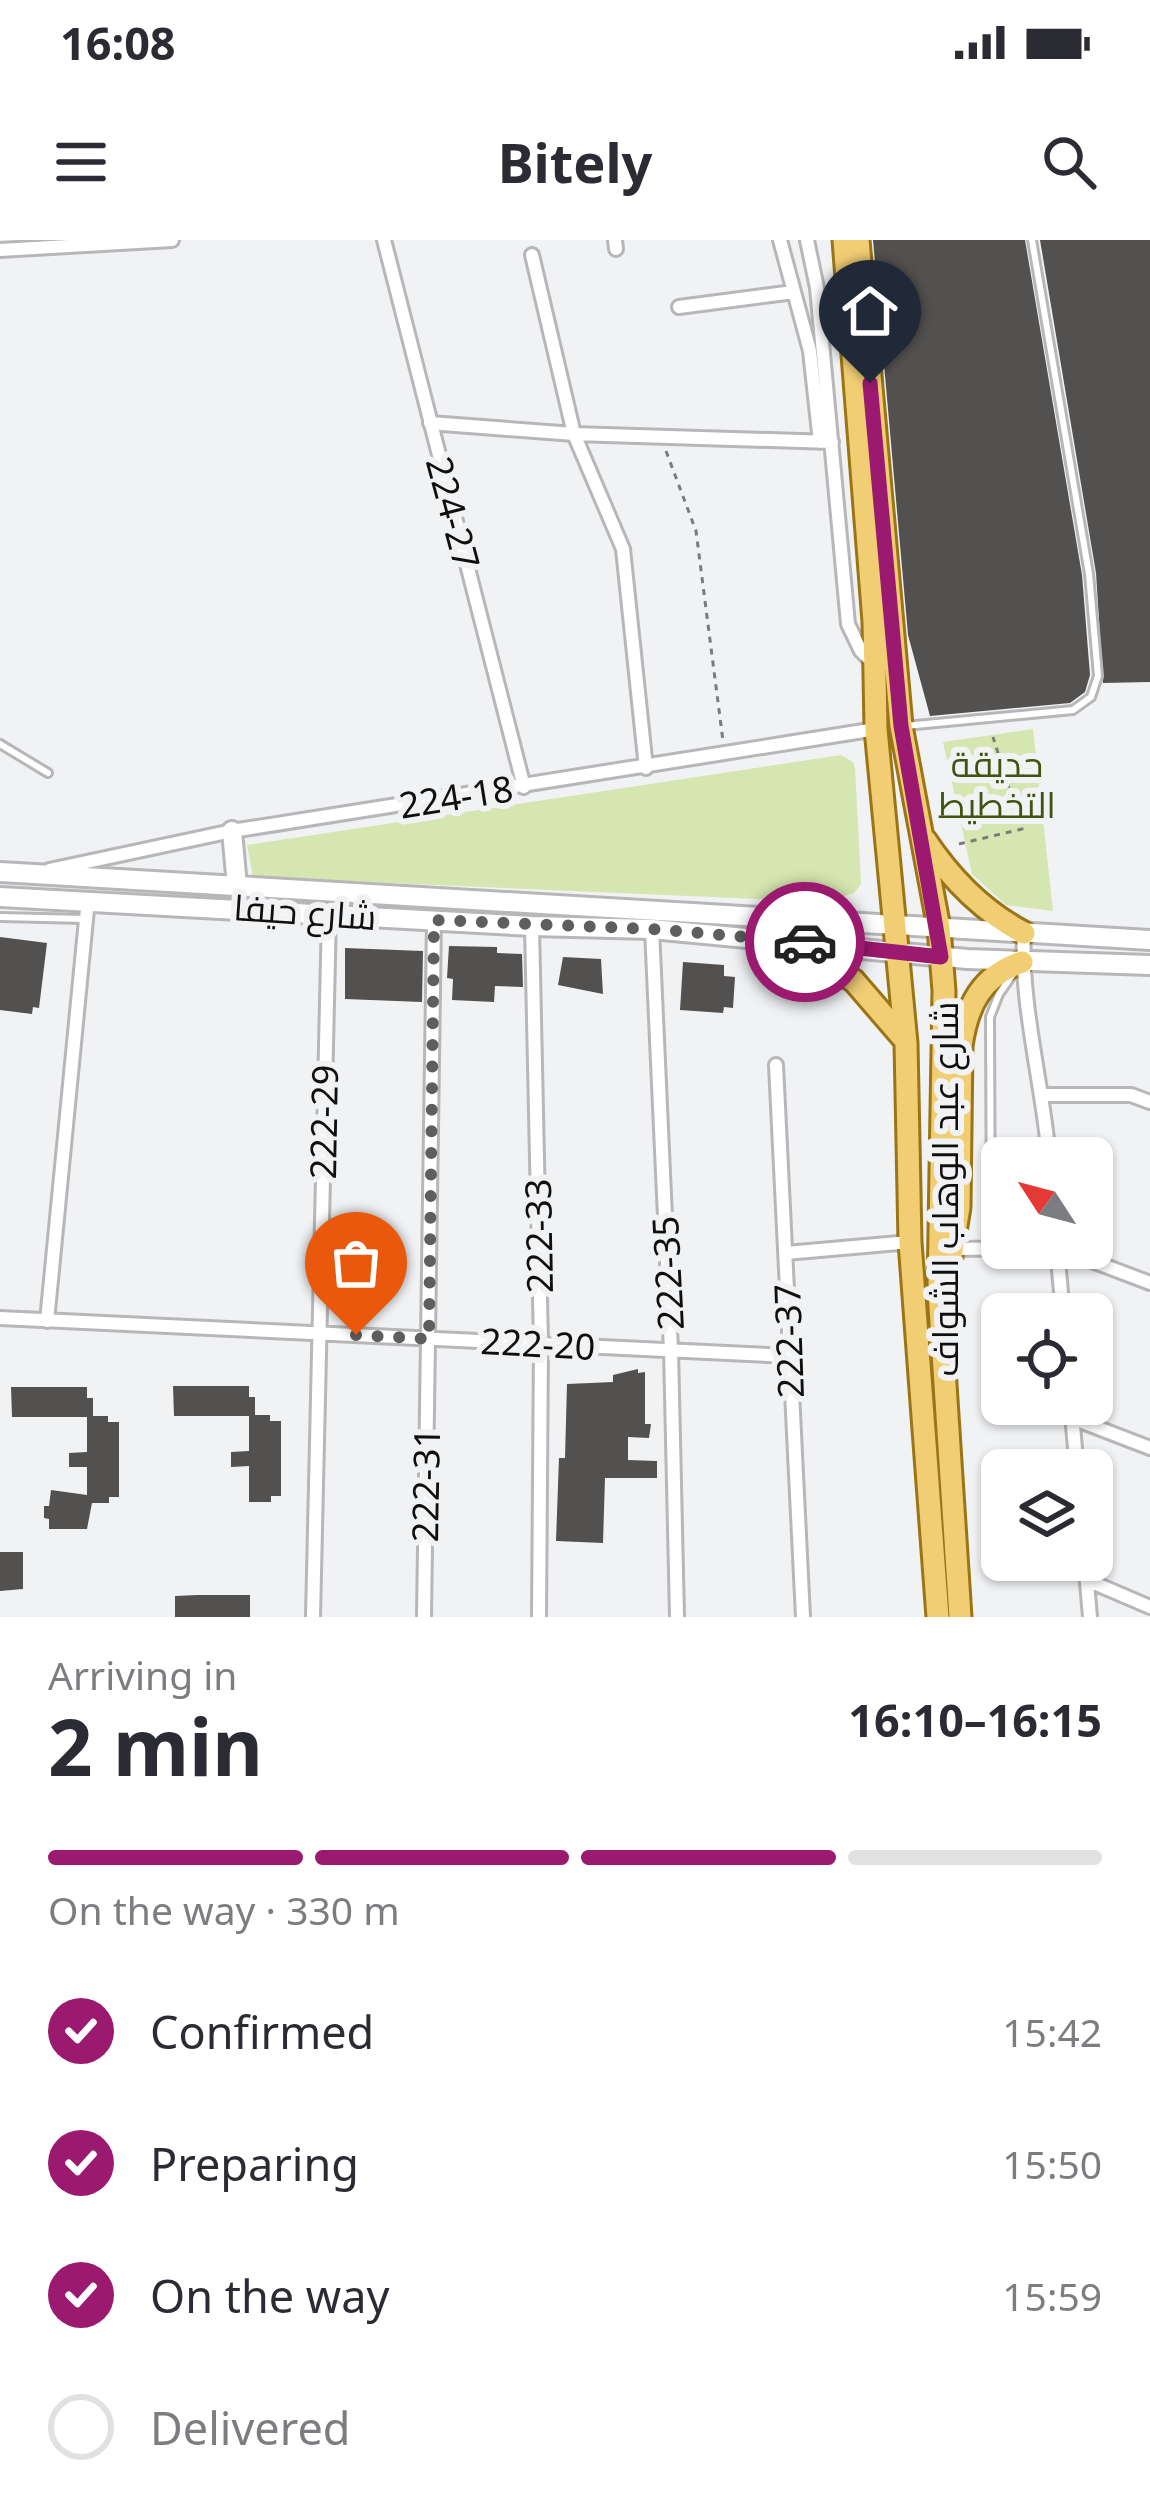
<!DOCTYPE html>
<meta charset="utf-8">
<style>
:root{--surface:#fff;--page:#f7f7f7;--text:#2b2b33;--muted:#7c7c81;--line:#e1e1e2;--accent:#9b196e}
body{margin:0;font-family:"Noto Sans",Cairo,sans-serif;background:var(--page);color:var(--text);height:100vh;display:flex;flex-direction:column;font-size:45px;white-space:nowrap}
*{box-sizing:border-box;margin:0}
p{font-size:39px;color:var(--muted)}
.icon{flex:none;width:66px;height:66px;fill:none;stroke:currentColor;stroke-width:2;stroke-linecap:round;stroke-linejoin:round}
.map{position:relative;height:1377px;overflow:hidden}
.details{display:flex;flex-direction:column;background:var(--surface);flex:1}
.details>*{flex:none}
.needle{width:78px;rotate:306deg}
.tools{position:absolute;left:981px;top:897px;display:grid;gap:24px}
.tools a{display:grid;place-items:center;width:132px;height:132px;border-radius:18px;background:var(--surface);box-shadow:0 3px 9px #0004;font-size:60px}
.pin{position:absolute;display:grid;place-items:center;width:102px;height:102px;color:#fff;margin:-123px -51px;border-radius:50% 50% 50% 0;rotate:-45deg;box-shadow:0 0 12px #0007}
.pin .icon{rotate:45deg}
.courier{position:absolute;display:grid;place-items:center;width:120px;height:120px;margin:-60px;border:9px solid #9b196e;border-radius:50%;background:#fff;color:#222;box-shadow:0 3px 15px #0007}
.headline em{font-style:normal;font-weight:700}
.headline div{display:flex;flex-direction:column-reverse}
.headline{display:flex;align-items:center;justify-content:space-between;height:204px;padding:0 48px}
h1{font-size:78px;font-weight:700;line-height:90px}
.bar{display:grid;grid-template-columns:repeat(4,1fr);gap:18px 12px;align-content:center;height:144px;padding:0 48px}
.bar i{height:15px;border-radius:9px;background:var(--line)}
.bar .active{background:var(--accent)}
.bar p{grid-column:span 4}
ol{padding:0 48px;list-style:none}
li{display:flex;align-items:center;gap:36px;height:132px}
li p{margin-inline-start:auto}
li .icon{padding:12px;border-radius:50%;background:var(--accent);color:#fff;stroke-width:4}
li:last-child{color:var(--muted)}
li i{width:66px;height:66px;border:6px solid var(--line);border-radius:50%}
.status{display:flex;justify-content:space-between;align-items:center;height:84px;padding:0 60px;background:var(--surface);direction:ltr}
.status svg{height:33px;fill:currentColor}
header{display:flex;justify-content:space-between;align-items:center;height:156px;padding:0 48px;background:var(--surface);font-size:54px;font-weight:700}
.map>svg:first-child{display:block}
.green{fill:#d5e6b0}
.building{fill:#535150}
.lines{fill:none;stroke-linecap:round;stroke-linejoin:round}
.service-casing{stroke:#b7b7ba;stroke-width:12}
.minor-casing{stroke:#b7b7ba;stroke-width:18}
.secondary-casing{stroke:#b7b7ba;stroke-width:24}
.primary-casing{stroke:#9b7415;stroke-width:27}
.path{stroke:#7a7b7c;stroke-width:3;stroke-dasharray:6 6;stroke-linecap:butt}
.service{stroke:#fff;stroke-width:6}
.minor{stroke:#fff;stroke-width:12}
.secondary{stroke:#fff;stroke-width:18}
.primary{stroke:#f1cd74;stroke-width:21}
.done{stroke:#5e5e5f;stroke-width:12;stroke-dasharray:0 21.6}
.route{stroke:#9b196e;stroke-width:15}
.labels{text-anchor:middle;stroke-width:12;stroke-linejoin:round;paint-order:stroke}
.street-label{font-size:36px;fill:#0f0f0f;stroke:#f1f2f4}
.park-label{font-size:36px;fill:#425211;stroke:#f1f2f4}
</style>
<div class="status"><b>16:08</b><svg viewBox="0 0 49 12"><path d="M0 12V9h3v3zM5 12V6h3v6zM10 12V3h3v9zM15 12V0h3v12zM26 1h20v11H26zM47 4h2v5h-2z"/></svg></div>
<header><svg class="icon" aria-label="menu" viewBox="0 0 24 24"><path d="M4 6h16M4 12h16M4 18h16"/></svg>Bitely<svg class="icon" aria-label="search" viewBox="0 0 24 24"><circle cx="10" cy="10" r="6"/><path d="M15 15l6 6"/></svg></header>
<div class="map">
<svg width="1150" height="1377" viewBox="0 0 1150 1377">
<rect width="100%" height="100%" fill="#f1f2f4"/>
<!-- green -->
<path class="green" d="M1033 489 1053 671 1006 665 972 634 943 502Z
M841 515 853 522 855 528 861 644 854 653 826 662 253 637 247 605Z"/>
<!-- building -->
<path class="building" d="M873 0H1025L1082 335 1090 435 1085 452 1070 463 930 476 908 395Z
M1040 0H1150V442L1103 443 1096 333Z
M0 697 47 703 39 768 33 767 32 774 0 770Z
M449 706 497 707V713L522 714 523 747 495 746 494 762 452 760 453 739 447 738Z
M345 708 423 711 422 762 345 759Z
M563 717 601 719 603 754 558 745Z
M683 722 724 725V736L735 737 733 768 724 767 723 773 680 770Z
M638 1129V1133L645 1132V1184H651L649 1198 628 1197V1220L657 1221V1238H605L603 1303 556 1301 559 1218H565L567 1144 613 1142V1135Z
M173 1146H249V1157H255V1175H270V1181H281V1256H271V1262H249V1226L231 1227V1212L249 1211V1176H174Z
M11 1147H87V1158H93V1176H108V1182H119V1257H109V1263H92L87 1289H49V1279L44 1278V1266H49L51 1250 87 1255V1227H69V1213L87 1212V1177H12Z
M0 1312H23V1349L0 1351Z
M197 1355H250V1377H175V1356Z"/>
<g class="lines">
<defs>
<path id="service" d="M905 486 1073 470 1091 457 1098 436 1089 334 1032 0
M0 504 48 533
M0 677 86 679
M991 1009 990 777 999 754 1013 734"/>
<path id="minor" d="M384 0 524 547
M615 0 616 9
M780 0 810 111 820 202
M807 0 817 48 848 384 861 411 875 425
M0 10 172 0
M532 15 574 194 623 309 646 528
M679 67 794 52
M430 183 574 194 832 202
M49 630 232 591 876 489
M532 686 541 1104 539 1377
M652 689 671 1110 677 1377
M1024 693C1020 763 1043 846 1049 918
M776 825 803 1377
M1044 855H1131L1150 862
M1057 1008 1063 1074
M1058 1008 1150 1043
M952 1009 1042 1008
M786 1013 910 1002
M0 1078 788 1116
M47 1081 88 659
M1071 1164 1077 1230
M1072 1178 1150 1208
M1085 1320 1090 1377
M1087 1340 1150 1367
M313 1377 329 674
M424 1377 434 680"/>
<path id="secondary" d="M232 591 237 646
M0 632 1150 700
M0 657 532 686 652 689 967 719 1150 725"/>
<path id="primary" d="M844 0 874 382 876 489 906 803 910 1002 938 1377
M858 0 901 486 939 688 944 751 939 1051 960 1377
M925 600C951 639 982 671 1024 693
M794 700 854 741 904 799
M950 1023 959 967 961 806C967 765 981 736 1022 722"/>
</defs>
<!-- service casing -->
<use href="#service" class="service-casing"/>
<!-- minor casing -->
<use href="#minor" class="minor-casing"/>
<!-- secondary casing -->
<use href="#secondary" class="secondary-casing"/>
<!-- primary casing -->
<use href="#primary" class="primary-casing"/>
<!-- path -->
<path class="path" d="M666 211 696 291 723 501
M959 604 1022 589 993 497"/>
<!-- service -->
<use href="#service" class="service"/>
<!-- minor -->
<use href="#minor" class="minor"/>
<!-- secondary -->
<use href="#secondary" class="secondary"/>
<!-- primary -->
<use href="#primary" class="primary"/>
</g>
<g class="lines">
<!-- done -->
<path class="done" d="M356 1095 429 1099 434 680 652 689 805 702"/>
<!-- route -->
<path class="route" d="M805 702 941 717 901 486 870 143"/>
</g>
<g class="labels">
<!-- street labels -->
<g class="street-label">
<text transform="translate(453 273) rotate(75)" y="13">224-27</text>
<text transform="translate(456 557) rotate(-9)" y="13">224-18</text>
<text transform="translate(305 672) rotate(4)" y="13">شارع حيفا</text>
<text transform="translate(324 882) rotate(-89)" y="13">222-29</text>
<text transform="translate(945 949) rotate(-90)" y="13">شارع عبد الوهاب الشواف</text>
<text transform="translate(539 996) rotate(-91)" y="13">222-33</text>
<text transform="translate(668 1033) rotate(-93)" y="13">222-35</text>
<text transform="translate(789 1101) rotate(-92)" y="13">222-37</text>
<text transform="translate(538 1104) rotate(3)" y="13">222-20</text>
<text transform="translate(426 1245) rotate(-89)" y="13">222-31</text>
</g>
<!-- park labels -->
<g class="park-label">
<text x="997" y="537">حديقة<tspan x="997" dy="41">التخطيط</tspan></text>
</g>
</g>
</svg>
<div class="tools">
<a><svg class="needle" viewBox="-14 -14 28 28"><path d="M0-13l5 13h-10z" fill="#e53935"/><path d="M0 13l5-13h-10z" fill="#7c7c81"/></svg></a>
<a><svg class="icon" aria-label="locate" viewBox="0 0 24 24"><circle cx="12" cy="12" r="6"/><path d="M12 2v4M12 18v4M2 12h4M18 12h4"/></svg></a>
<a><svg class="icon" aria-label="layers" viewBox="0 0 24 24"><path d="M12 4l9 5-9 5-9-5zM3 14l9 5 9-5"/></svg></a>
</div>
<div class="pin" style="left:356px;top:1095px;background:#ea580c"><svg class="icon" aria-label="bag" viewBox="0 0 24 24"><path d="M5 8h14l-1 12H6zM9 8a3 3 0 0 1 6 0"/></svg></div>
<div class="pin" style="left:870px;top:143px;background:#1f2937"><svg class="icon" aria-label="home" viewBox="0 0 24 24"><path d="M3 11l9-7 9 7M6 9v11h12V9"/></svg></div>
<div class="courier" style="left:805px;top:702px"><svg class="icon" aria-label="car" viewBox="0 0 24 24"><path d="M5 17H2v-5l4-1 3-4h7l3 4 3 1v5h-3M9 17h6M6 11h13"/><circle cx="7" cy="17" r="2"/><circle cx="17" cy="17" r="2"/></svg></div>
</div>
<section class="details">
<div class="headline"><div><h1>2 min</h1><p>Arriving in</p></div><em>16:10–16:15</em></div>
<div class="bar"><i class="active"></i><i class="active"></i><i class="active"></i><i></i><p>On the way · 330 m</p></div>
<ol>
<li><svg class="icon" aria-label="check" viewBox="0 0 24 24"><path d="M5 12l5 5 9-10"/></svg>Confirmed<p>15:42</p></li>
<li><svg class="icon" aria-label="check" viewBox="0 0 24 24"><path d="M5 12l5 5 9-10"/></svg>Preparing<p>15:50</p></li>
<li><svg class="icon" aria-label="check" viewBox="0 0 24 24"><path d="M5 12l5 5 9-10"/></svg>On the way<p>15:59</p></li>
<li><i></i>Delivered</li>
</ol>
</section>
